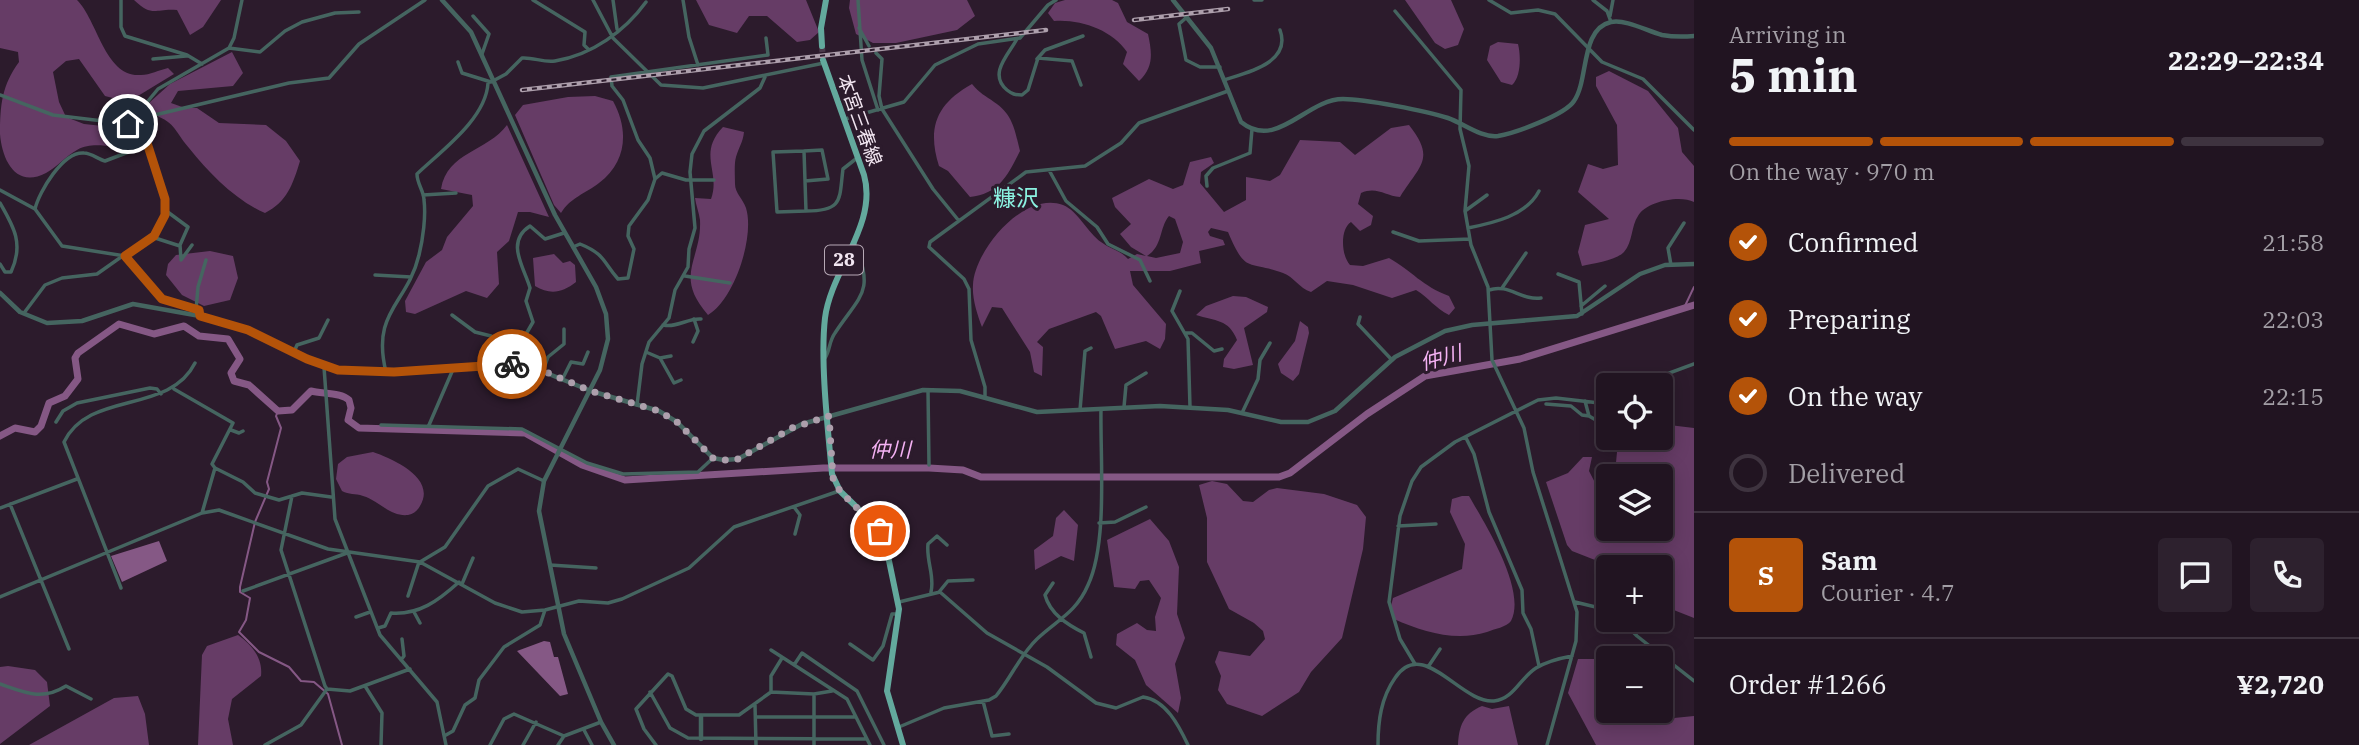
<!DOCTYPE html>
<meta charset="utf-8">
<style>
:root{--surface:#211421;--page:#2d212e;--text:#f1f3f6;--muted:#a29ea5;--line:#3e333f;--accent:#b45309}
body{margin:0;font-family:"IBM Plex Serif","Noto Sans JP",serif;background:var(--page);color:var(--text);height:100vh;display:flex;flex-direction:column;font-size:26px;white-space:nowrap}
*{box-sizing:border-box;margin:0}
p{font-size:23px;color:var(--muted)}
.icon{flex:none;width:38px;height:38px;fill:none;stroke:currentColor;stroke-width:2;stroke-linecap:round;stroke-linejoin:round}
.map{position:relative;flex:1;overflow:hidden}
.drawer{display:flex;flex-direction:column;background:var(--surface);width:665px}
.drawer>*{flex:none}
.controls{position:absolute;left:1596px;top:373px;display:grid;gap:14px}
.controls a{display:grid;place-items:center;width:77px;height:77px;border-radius:7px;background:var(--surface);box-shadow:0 4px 18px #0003,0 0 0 2px var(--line);font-size:35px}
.pin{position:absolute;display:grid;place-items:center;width:60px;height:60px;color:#fff;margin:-30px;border:4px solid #fff;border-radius:50%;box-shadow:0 2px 7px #0007}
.courier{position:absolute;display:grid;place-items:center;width:70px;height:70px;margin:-35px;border:5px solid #b45309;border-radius:50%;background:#fff;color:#222;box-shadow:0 2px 9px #0007}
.headline em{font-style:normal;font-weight:700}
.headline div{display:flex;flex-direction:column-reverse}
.headline{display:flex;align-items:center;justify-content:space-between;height:119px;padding:0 35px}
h1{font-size:46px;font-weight:700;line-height:52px}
.bar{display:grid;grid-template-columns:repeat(4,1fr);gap:10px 7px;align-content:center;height:84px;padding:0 35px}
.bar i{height:9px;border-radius:5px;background:var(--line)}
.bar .current{background:var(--accent)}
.bar p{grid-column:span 4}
.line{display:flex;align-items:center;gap:18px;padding:0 35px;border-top:2px solid var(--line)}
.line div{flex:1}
.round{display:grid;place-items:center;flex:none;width:74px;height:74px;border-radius:7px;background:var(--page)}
ol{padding:0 35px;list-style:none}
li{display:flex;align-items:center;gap:21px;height:77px}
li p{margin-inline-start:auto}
li .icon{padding:7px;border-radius:50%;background:var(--accent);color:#fff;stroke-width:4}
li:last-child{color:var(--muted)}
li i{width:38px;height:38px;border:4px solid var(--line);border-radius:50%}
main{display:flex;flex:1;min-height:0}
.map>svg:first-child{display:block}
.forest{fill:#663c66;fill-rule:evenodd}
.water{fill:#855885}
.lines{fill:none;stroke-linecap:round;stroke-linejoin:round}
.stream{stroke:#855885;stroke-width:2}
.river{stroke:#855885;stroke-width:7}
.primary-tunnel{stroke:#4a394a;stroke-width:6;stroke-dasharray:6 3;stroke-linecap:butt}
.minor{stroke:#456560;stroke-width:3.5}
.tertiary{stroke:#456560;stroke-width:4.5}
.primary{stroke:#63a99d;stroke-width:6}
.rail-casing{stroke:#ad9fac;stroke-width:4.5}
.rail{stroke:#2c1b2c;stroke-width:2;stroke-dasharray:5;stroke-linecap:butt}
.done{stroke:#ad9fac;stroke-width:7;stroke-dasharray:0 12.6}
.route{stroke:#b45309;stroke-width:9}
.labels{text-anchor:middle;stroke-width:6;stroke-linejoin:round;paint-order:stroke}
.shield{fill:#2c1b2c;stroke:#b7a9b6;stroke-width:2}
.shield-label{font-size:18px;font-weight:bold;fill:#f2e6f1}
.street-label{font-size:19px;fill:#f2e6f1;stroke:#2c1b2c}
.water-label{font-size:21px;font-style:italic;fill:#f4b1f3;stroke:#2c1b2c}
.quarter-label{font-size:23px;fill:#8bf2e1;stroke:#2c1b2c}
</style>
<main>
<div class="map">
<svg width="1694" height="745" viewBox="0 0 1694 745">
<rect width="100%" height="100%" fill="#2c1b2c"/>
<!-- forest -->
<path class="forest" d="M0 0H77C98 21 105 78 141 75 150 75 159 70 168 68L174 74 128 102 105 96 79 59 66 61 53 72 59 102 66 117 84 124 112 127 119 137V146C103 147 92 142 77 150 66 156 57 167 46 173 16 189 2 160 0 134 0 105 2 85 19 62L18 52 0 48Z
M134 0H221L203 27 190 35 177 10C155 8 153 18 134 0Z
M696 0H806L819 32 810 40 797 42 767 16H749L737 33 709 25Z
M850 0H967L975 16 957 30 896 43H873L856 34 849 8Z
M1065 0H1112L1118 3 1127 22 1148 34C1152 53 1154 67 1139 81L1123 64 1127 52C1112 30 1081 19 1054 21L1048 13 1055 3Z
M1405 0H1451L1464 29 1458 45 1445 49 1435 43Z
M1498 42 1518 44C1521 56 1521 77 1512 85L1501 82 1487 60 1490 46Z
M232 52 243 73 233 86 178 91 171 103 185 108H197L219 123 266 125 286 141 300 161C293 184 287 202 265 213 235 200 209 173 189 148 173 129 176 122 149 113L150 102 170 84Z
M1609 71 1648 91 1678 128 1682 152 1694 166V202C1680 195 1647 201 1638 216 1631 226 1633 242 1624 252 1615 261 1594 263 1582 266L1578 252 1585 225 1609 219 1578 192 1588 164 1603 169 1618 165 1617 125 1596 86V77Z
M972 84C979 93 986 96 994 102 1013 114 1015 131 1020 151 1008 175 999 194 970 197L948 171 939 166C927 128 936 104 972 84Z
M595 96 613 101C629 130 627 162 599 183 585 194 571 197 561 213L554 205 515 115 523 105 568 97Z
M507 125 549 217 530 212H518L509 241 497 252 499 284 487 298 466 291 415 314 406 312 405 301 426 262 442 250 447 237 473 206 472 195 441 189C447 152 488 151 507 125Z
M1409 125C1436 159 1420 165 1400 197 1385 196 1377 186 1361 193L1358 204 1373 216 1371 225 1360 231 1351 222C1340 229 1341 255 1350 265L1363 266 1389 258C1412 271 1422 286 1449 296L1455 308 1449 315C1435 308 1429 298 1416 290L1392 298 1353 285 1327 281 1311 292C1299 288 1294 277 1283 273 1248 260 1246 275 1228 232L1211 228 1208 232 1210 236 1223 240 1225 245 1199 251 1201 263 1170 271H1130L1133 285 1166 324 1165 339 1160 349 1146 341 1115 349 1101 316 1096 312 1049 329 1037 342 1043 347 1042 376 1034 372 1030 352 1002 308 992 307 982 327C977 314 972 298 973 285 974 251 1024 190 1063 205 1078 211 1088 233 1101 242 1110 249 1120 250 1128 259L1137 254 1146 256 1131 247 1120 234 1131 224 1115 207 1112 198 1149 179 1173 189 1183 185 1190 162 1211 157 1214 163 1201 172 1200 183 1224 212 1246 200V177L1270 181 1280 175 1300 140 1340 142 1355 155 1391 128ZM1169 216 1175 219 1183 242 1180 253 1156 258 1147 256C1163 246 1159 228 1169 216Z
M723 127 744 132C743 142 739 147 736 157 734 164 735 176 735 184 735 193 743 199 746 208 755 237 734 300 708 315 673 275 702 260 700 220 699 213 696 205 695 198L711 199C721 172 697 154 723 127Z
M210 251 233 256 238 278 230 300 204 306 182 295 166 275 168 264 176 255Z
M554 254 563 263 570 261 575 265 576 282C562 293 550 295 535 286L533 258Z
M1233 296 1246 297 1268 307 1267 312 1244 328 1253 365 1234 369 1223 367 1224 359 1237 340C1229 319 1215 321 1196 315L1206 306Z
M1300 321 1308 327 1309 333 1299 374 1293 381 1281 373 1278 364 1295 341Z
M1661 424 1694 428V618L1661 605V567H1620L1604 555 1595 560 1572 551 1567 545 1546 482 1568 473 1583 457H1592L1589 471 1608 508V528H1661V476H1618L1615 473 1617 452 1630 438H1661Z
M373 452C393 459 437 478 420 506 417 511 414 514 408 515 390 517 378 500 363 496 355 493 349 495 342 491L336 479 338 464 347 457Z
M1212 481 1227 484 1243 501 1253 502 1269 490 1277 488 1324 494 1357 505 1366 517 1363 549 1342 638 1311 672 1299 692 1262 716 1227 704 1218 690 1221 676 1215 662 1219 651 1250 656 1265 639 1263 631 1254 623 1229 609 1207 562V518L1199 485Z
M1462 496H1469C1485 524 1527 590 1511 621 1507 627 1494 629 1487 632 1456 642 1423 632 1394 619L1391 606 1393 598 1462 569 1465 544 1450 512 1452 499Z
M1064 510 1078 525 1074 561 1061 556 1035 570 1034 550 1053 536 1056 518Z
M1150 519 1169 541 1179 567 1177 614 1185 638 1175 664 1181 698 1178 713 1146 685 1135 660 1116 645 1117 634 1137 623 1147 630 1156 631 1155 617 1161 598 1149 580 1140 581 1135 589 1114 587 1107 540Z
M238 635C252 645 263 658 261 676L232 699 228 719 233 745H198L202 655 207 646Z
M1578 659H1599L1608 667V710L1649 711 1664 719 1694 716V745H1596L1568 693Z
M8 666 35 670 47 682 50 706 0 744V667Z
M138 696 145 714 149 745H29L114 698Z
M1482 706 1492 709 1509 706 1518 745H1458C1459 726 1463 714 1482 706Z"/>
<!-- water -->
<path class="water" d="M159 541 167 561 122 582 111 556Z
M544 641 550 642 554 657H558L568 694 560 696 517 651Z"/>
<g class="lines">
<!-- stream -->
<path class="stream" d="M1684 308 1694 287
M278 411 276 416 281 428 267 482 269 489 255 522 240 587V592L250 598 246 620 239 632 259 652 289 667 301 681 314 682 328 694 342 745"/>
<!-- river -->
<path class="river" d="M0 436 15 428 35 432 41 426 49 403 65 396 78 379 75 358 78 353 119 324 154 334 184 326 199 336 228 339 240 359 231 373 234 381 249 385 278 411 292 410 311 391C322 394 341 392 349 400L351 408 348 420 359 428 525 433 582 465 625 480 823 468H929L963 470 981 477H1279L1290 473 1367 414 1425 376 1520 359 1694 305"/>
<!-- primary-tunnel -->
<path class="primary-tunnel" d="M822 46 823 60"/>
<!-- minor -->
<path class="minor" d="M121 0V27L125 36 187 55 202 64
M533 0 585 32 584 45 588 49
M593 0 613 38 661 85 703 88 824 63
M613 0 617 29
M683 0 689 37 698 65
M858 0 862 60 878 110
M1254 0H1262
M1489 0 1511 13 1538 10 1555 14 1602 62 1643 79 1694 130
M1593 0 1607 11 1611 22
M1395 11 1461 90 1460 129 1469 166 1465 211 1471 245 1488 287 1492 360 1524 428 1533 472 1577 612 1576 641 1547 745
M473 16 489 34 482 54
M1610 16 1613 0
M1187 17 1179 24 1186 60 1200 67H1220
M859 28 869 46
M1017 39C1008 55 988 74 1007 90 1012 94 1015 95 1022 95L1028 90 1038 58 1072 61 1081 85
M229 48 260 52 285 31 302 22 335 13 359 12
M876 53 882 59 879 96 882 109 933 189 959 221
M153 59 186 56
M1037 59 1045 50 1083 36
M458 62 462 73 491 82 506 74 522 58C533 57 544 63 555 61 592 55 625 31 646 2
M1224 80C1246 73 1292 63 1280 30
M0 95 53 115 128 124 140 121
M142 118 289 83 329 78 359 44 425 0
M845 119 904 102 935 65 978 44 1020 38 1048 5 1056 0
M804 151 822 150 828 179 805 181
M1049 170 1066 201 1097 227 1108 244 1140 260 1150 281
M655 179 662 173 686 180H714
M1207 186 1206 176 1213 168 1250 153 1252 129
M0 190 35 209 62 246 125 256 162 299 199 310 200 316
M423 195 456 193
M0 203C14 227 24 244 11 272H5L0 264
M35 209C39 192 63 151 84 153 91 153 98 159 105 161L147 145
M165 210 188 227 180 245 181 260 192 245
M806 211 777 212 773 152 804 151 806 211C844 211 839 199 843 169L857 158
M1465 211 1487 195
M1468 228C1493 223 1526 216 1539 191
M1393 232 1419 241 1470 239
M152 237 180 246
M573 247 580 244C605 254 603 262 618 279L628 278 634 249 628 236 629 226 648 200 655 179 650 158 638 140 623 100 612 86 611 77 768 55 766 38
M1671 265 1668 248 1684 223
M1558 274 1579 282 1582 314
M375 275 411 277
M685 276 730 283
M1502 288 1526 253
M1489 290C1508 283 1522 301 1541 298
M1180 291 1172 311 1188 339 1190 407
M1581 306 1605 286
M196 310 198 287 206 260
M24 313 45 285 62 278 97 274 158 231 165 215V199L140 121 148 101 158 89 229 48 234 38 242 0
M452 315 475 332 491 336 496 348 533 364
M1360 317 1358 324 1392 360
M663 325C678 328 687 318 701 319
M1185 333H1192L1214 351 1222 349
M693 342 698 331 694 319
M294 352 297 345 319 338 328 320
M646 352 660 358 674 383 681 380
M510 354 522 332
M660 358 671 356
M825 358C830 351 829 341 835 333 860 295 875 293 855 244
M324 367 335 519 380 635 437 702 446 745
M534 367 532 358 522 341 533 322 526 301 530 288C524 267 505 242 530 226L545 239 564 233
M543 371 548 357 564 344V329
M386 372C371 311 407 305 419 255 423 239 426 216 424 200 424 191 417 184 417 174 441 151 486 119 488 83
M562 380 571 362 583 364 588 352
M1637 385 1694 364
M174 389 233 423 212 464 215 468 202 513
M928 390 929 465
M985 398V387L971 340 969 289 964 279 929 247 930 242 1026 172 1085 166 1121 143 1139 123 1228 91
M1585 401 1589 416 1601 423
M1546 404 1571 406 1582 415 1589 416
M637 405 642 364 649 342 669 318 675 290 688 267 689 249 695 228 690 172 692 154 704 131 760 88 765 77
M1124 407 1126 385 1146 373
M1080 410 1085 351 1091 348
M1242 413 1258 379 1260 360 1270 343
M56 422 63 411 77 403 150 388 157 389 161 394
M381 425 522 429 587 463 623 474 698 472 713 458
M429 425 454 367
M231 430 239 433 243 431
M1466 438 1474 454 1489 512 1522 590 1523 613 1531 629 1539 666
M215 468 243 482 255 493 279 500 302 493 331 497
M292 496 281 550 325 686 327 689 350 691 410 669
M10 504 69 649
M794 507 800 515 795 534
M0 508 77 479
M1099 523 1115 522 1146 507
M1398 526 1436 524
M420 562 445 547 488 486 518 469 544 481
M550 565 596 568
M1053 583 1045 595C1050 614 1068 625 1084 633L1091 657
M462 584 473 558
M121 588 64 442C89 390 169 415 195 363
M243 591 347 553
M931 592C935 576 926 561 928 544L937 536 947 545
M939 592 948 581 973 580
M408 596 419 562
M0 597 202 513 219 510 328 549 420 562 495 603 522 612 545 610 579 601 608 603 622 599 689 568 734 527 839 491
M899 602 940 592 987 633 1047 667 1096 703 1116 708 1143 697C1166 700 1179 726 1188 745
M1575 602 1608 610
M414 612 420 623
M356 617 370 612
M1621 620 1637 636 1694 681
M378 628 385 626 391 613C419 615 438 601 459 582
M850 644 873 660 883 646 892 614H897
M771 650 847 699 870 745
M401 660 404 656 402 639
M1415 664 1400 639 1389 602 1400 516 1412 481 1421 467 1455 442 1538 400 1556 398 1608 404
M794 665 802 653 857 691 884 745
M1428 667 1440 649
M0 684C26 693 42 701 66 686L91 699
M365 686 382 713 381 745
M650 692 670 728 688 738 867 739
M771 692V676L782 658
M814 694 832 691
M983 701 992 736 1009 734
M755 705 756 745
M756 717H856
M899 727 944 708 989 700 996 696C1011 678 1020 655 1037 639 1057 620 1076 613 1088 585 1108 543 1100 457 1101 409
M584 730 592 745
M446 735 453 731 465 705 475 698 479 680 504 647 540 625 545 610
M265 745 301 725 327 689
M490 745 504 719 514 714 564 736 601 722
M523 745 536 722
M558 745 564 736
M656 745 644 729 636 709 668 674 672 676 686 709 696 715H739L771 692 814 694V745
M1378 745C1378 721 1381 698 1395 678 1423 636 1461 704 1494 701 1514 699 1520 678 1536 668 1546 662 1561 658 1572 656"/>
<!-- tertiary -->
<path class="tertiary" d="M442 0 471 32 555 215 596 287 606 314 608 339 600 370 544 481 539 511 564 634 601 722 614 745
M1173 0 1211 48 1241 122C1277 151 1306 99 1343 99 1365 99 1426 111 1448 118 1463 123 1481 138 1498 136 1515 133 1565 115 1574 101 1589 80 1580 29 1611 22 1626 19 1647 31 1662 35 1673 37 1683 37 1694 36
M0 293 20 312 47 323 82 321 133 304 200 316 248 330 324 367 338 370 394 372 502 363 529 366 591 391 659 411 677 422 713 458 724 460 738 459 802 424 923 390 960 391 1037 412 1160 406 1228 410 1281 422H1308L1335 411 1395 357 1445 331 1472 325 1577 316 1640 274 1665 265 1694 264
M701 739V716"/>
<!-- primary -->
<path class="primary" d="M822 46 821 28 826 0
M823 60 864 175C878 224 831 270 825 318 820 361 828 430 832 474L840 491 877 527 888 556 899 609 887 691 903 745"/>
<defs>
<path id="rail" d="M1134 20 1228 9
M522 90 1046 30"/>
</defs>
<!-- rail casing -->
<use href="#rail" class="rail-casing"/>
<!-- rail -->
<use href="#rail" class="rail"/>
</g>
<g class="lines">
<!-- done -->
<path class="done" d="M512 364 534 367 591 391 659 411 677 422 713 458 724 460 738 459 792 428 829 416 833 478 840 491 880 531"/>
<!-- route -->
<path class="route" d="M128 124 140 121 165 199V215L154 236 125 256 162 299 199 310 200 316 248 330 307 359 338 370 394 372 512 364"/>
</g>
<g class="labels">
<!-- shield labels -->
<rect class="shield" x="825" y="245.5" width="38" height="29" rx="5"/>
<g class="shield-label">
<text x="844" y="266">28</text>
</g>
<!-- street labels -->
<g class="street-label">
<text transform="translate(860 120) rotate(70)" y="7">本宮三春線</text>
</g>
<!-- water labels -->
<g class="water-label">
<text transform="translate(1441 358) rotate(-15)" y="7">仲川</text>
<text x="890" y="457">仲川</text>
</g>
<!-- quarter labels -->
<g class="quarter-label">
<text x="1016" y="206">糠沢</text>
</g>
</g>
</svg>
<div class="controls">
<a><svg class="icon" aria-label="locate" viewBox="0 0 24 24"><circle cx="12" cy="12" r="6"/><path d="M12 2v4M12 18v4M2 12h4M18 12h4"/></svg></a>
<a><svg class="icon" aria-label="layers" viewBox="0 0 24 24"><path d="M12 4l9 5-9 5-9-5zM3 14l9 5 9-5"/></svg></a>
<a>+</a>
<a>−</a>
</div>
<div class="pin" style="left:880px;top:531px;background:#ea580c"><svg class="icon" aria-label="bag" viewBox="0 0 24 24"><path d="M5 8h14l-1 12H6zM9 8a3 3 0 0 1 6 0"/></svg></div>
<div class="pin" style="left:128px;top:124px;background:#1f2937"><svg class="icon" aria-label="home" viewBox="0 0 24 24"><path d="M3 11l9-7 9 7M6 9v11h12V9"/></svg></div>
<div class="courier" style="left:512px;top:364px"><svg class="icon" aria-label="bike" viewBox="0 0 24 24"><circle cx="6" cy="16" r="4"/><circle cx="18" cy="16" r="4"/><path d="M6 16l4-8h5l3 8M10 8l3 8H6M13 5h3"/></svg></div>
</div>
<section class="drawer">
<div class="headline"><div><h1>5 min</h1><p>Arriving in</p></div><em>22:29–22:34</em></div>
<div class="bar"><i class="current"></i><i class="current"></i><i class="current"></i><i></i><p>On the way · 970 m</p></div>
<ol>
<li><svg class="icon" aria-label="check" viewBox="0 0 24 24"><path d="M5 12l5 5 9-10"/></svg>Confirmed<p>21:58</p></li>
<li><svg class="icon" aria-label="check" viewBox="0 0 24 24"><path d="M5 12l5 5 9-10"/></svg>Preparing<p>22:03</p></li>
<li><svg class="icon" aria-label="check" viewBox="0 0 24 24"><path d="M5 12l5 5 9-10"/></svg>On the way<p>22:15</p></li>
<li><i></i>Delivered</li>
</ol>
<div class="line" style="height:126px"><b class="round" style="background:var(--accent);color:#fff">S</b><div><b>Sam</b><p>Courier · 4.7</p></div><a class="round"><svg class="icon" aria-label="chat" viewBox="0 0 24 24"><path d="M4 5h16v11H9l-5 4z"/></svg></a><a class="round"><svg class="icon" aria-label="phone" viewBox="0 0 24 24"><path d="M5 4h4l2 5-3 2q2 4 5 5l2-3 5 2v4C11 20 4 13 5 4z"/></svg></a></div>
<div class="line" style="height:91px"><div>Order #1266</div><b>¥2,720</b></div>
</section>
</main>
